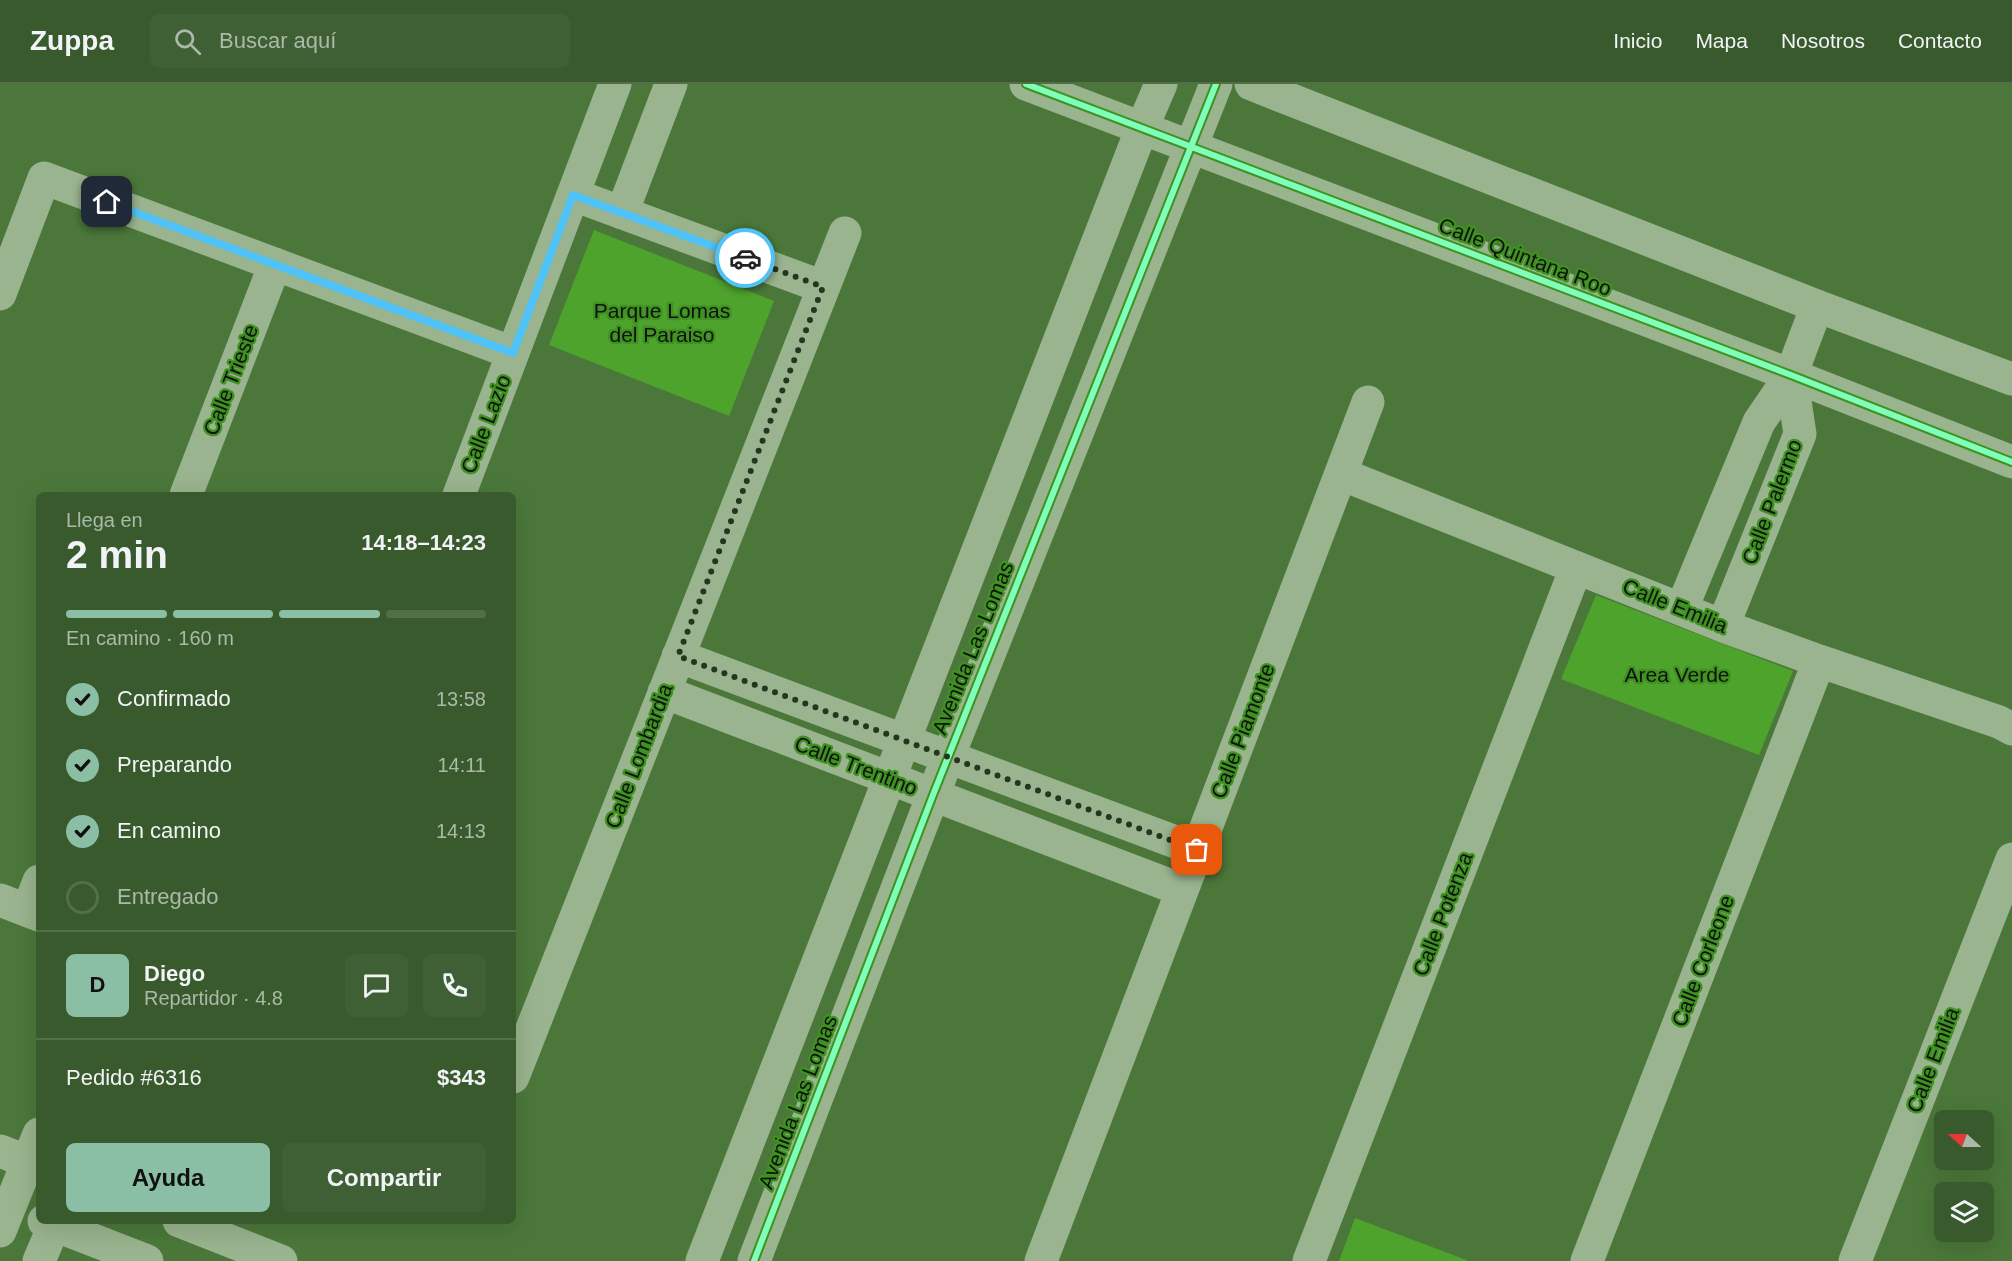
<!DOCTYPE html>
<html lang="es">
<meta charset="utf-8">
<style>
:root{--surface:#385a2c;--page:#3f6034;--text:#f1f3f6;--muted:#abb9a9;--line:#526f48;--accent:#8abfa5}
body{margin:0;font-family:Arial,sans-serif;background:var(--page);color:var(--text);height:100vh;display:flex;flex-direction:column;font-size:22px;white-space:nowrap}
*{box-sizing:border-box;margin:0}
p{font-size:20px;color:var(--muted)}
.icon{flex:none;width:33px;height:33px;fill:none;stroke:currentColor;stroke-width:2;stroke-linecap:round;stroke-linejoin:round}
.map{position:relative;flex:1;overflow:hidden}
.panel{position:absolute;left:36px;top:408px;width:480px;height:732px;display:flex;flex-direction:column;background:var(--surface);border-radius:9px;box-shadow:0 6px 24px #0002}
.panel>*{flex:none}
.needle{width:39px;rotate:291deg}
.buttons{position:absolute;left:1934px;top:1026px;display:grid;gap:12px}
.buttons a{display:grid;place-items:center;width:60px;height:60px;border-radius:9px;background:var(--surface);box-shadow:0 6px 24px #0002;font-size:30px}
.pin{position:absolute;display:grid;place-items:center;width:51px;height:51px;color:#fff;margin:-26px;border-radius:12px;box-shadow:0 3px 9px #0006}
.courier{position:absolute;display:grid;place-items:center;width:60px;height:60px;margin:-30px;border:4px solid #4fc3f7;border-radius:50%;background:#fff;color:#222;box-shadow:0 2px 8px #0007}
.head em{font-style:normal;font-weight:800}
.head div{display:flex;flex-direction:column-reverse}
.head{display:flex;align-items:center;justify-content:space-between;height:102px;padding:0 30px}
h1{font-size:39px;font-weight:800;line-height:45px}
.bar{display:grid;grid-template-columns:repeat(4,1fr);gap:9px 6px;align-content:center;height:72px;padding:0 30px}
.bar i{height:8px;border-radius:4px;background:var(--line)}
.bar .selected{background:var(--accent)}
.bar p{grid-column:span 4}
.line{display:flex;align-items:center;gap:15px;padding:0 30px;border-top:2px solid var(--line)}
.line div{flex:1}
.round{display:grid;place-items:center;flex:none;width:63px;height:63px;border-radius:9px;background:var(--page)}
ol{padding:0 30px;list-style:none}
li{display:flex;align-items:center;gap:18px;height:66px}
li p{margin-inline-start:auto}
li .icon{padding:6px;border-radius:50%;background:var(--accent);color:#111;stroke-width:4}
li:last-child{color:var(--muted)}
li i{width:33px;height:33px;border:3px solid var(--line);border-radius:50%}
.button{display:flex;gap:12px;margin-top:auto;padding:12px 30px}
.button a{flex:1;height:69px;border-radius:9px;background:var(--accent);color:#111;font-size:24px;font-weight:800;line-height:69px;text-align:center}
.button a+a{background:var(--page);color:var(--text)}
header{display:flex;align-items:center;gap:36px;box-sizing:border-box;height:84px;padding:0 30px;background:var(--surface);border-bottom:2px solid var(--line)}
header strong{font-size:28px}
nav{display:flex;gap:33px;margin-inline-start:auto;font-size:21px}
.search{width:420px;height:54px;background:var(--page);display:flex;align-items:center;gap:15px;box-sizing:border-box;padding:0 21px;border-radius:9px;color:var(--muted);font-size:22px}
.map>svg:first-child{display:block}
.green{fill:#4ea32c}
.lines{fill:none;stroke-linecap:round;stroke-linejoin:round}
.minor{stroke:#99b48e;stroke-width:33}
.cycleway-casing{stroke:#3e9220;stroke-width:10}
.cycleway{stroke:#80ffba;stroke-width:6}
.done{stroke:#25351f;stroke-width:6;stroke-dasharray:0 10.8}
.route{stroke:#4fc3f7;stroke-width:8}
.labels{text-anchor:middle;stroke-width:4.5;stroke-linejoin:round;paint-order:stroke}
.street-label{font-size:21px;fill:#111;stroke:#3e9220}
.park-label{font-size:21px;fill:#111;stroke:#3e9220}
</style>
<header>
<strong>Zuppa</strong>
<div class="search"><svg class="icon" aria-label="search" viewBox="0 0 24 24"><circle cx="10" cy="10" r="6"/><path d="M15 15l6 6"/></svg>Buscar aquí</div>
<nav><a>Inicio</a><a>Mapa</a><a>Nosotros</a><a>Contacto</a></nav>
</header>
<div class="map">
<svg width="2012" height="1177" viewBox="0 0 2012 1177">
<rect width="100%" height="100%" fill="#4b783a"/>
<!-- green -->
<path class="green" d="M594 146 774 217 729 332 549 261Z
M1596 511 1793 587 1759 671 1561 595Z
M1355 1134 1469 1177H1339Z"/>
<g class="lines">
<!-- minor -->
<path class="minor" d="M1026 0 1791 291 2012 378
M1251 0 1817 222 2012 295
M574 111 823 203
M622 129 671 0
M0 210 44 94 513 269
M1341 390 1723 542 1819 577 1999 638 2012 645
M186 411 275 180
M459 411 615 0
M1682 524 1759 338 1791 291 1817 222
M1723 542 1800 350 1791 291
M678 572 1197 766
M664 608 1182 806
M0 816 39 831
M28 826 39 797
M513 993 845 149
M0 1067 39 1082
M44 1137 147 1177
M179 1137 281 1177
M0 1147 39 1050
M39 1177 56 1137
M702 1177 1142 44 1161 0
M754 1177 933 711 1216 0
M1041 1177 1368 318
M1309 1177 1576 484
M1587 1177 1819 577
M1855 1177 2012 775"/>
<defs>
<path id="cycleway" d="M1026 0 1791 291 2012 378
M754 1177 933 711 1216 0"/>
</defs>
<!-- cycleway casing -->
<use href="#cycleway" class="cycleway-casing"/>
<!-- cycleway -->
<use href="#cycleway" class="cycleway"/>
</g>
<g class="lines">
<!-- done -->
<path class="done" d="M745 174 823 203 678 572 1197 766"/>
<!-- route -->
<path class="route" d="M107 118 513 269 573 111 745 174"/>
</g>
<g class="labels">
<!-- street labels -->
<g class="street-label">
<text transform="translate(1525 173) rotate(21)" y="7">Calle Quintana Roo</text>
<text transform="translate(231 296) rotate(-69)" y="7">Calle Trieste</text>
<text transform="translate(486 340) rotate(-69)" y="7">Calle Lazio</text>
<text transform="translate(1772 418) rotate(-69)" y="7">Calle Palermo</text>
<text transform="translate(1675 522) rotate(22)" y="7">Calle Emilia</text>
<text transform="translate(973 564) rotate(-68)" y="7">Avenida Las Lomas</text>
<text transform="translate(1243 647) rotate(-69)" y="7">Calle Piamonte</text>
<text transform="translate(639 672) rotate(-69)" y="7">Calle Lombardia</text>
<text transform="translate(856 682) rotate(21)" y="7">Calle Trentino</text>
<text transform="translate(1443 830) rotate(-69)" y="7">Calle Potenza</text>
<text transform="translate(1703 877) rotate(-69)" y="7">Calle Corleone</text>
<text transform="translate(1933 976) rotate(-69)" y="7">Calle Emilia</text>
<text transform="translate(798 1018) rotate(-69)" y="7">Avenida Las Lomas</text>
</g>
<!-- park labels -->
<g class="park-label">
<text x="662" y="234">Parque Lomas<tspan x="662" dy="24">del Paraiso</tspan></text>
<text x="1677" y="598">Area Verde</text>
</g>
</g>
</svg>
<div class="buttons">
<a><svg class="needle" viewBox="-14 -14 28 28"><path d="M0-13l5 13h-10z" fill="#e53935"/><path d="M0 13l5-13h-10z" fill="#abb9a9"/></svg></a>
<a><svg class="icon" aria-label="layers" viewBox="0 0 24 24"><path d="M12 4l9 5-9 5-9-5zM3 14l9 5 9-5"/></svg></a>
</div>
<div class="pin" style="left:1197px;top:766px;background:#ea580c"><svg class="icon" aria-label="bag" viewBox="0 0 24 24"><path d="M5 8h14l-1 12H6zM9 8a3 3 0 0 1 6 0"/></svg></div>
<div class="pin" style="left:107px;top:118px;background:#1f2937"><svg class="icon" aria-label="home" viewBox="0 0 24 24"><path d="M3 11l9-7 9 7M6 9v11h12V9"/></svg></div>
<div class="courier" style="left:745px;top:174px"><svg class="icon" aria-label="car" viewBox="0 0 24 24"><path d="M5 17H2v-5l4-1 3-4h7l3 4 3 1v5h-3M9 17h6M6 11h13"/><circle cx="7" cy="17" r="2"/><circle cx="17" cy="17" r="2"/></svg></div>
<section class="panel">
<div class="head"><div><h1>2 min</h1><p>Llega en</p></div><em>14:18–14:23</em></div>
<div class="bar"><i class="selected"></i><i class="selected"></i><i class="selected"></i><i></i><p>En camino · 160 m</p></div>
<ol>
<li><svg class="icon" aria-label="check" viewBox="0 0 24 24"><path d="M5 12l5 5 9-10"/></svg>Confirmado<p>13:58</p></li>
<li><svg class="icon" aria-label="check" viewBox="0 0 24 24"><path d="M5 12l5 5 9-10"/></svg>Preparando<p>14:11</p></li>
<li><svg class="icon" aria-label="check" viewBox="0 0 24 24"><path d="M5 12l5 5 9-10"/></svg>En camino<p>14:13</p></li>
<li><i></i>Entregado</li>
</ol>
<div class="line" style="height:108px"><b class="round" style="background:var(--accent);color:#111">D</b><div><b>Diego</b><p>Repartidor · 4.8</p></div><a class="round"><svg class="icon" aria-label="chat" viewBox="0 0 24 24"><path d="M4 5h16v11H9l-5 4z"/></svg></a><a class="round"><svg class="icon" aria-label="phone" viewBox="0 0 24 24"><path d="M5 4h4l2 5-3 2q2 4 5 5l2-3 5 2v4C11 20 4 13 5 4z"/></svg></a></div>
<div class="line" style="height:78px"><div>Pedido #6316</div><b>$343</b></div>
<div class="button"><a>Ayuda</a><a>Compartir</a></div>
</section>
</div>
